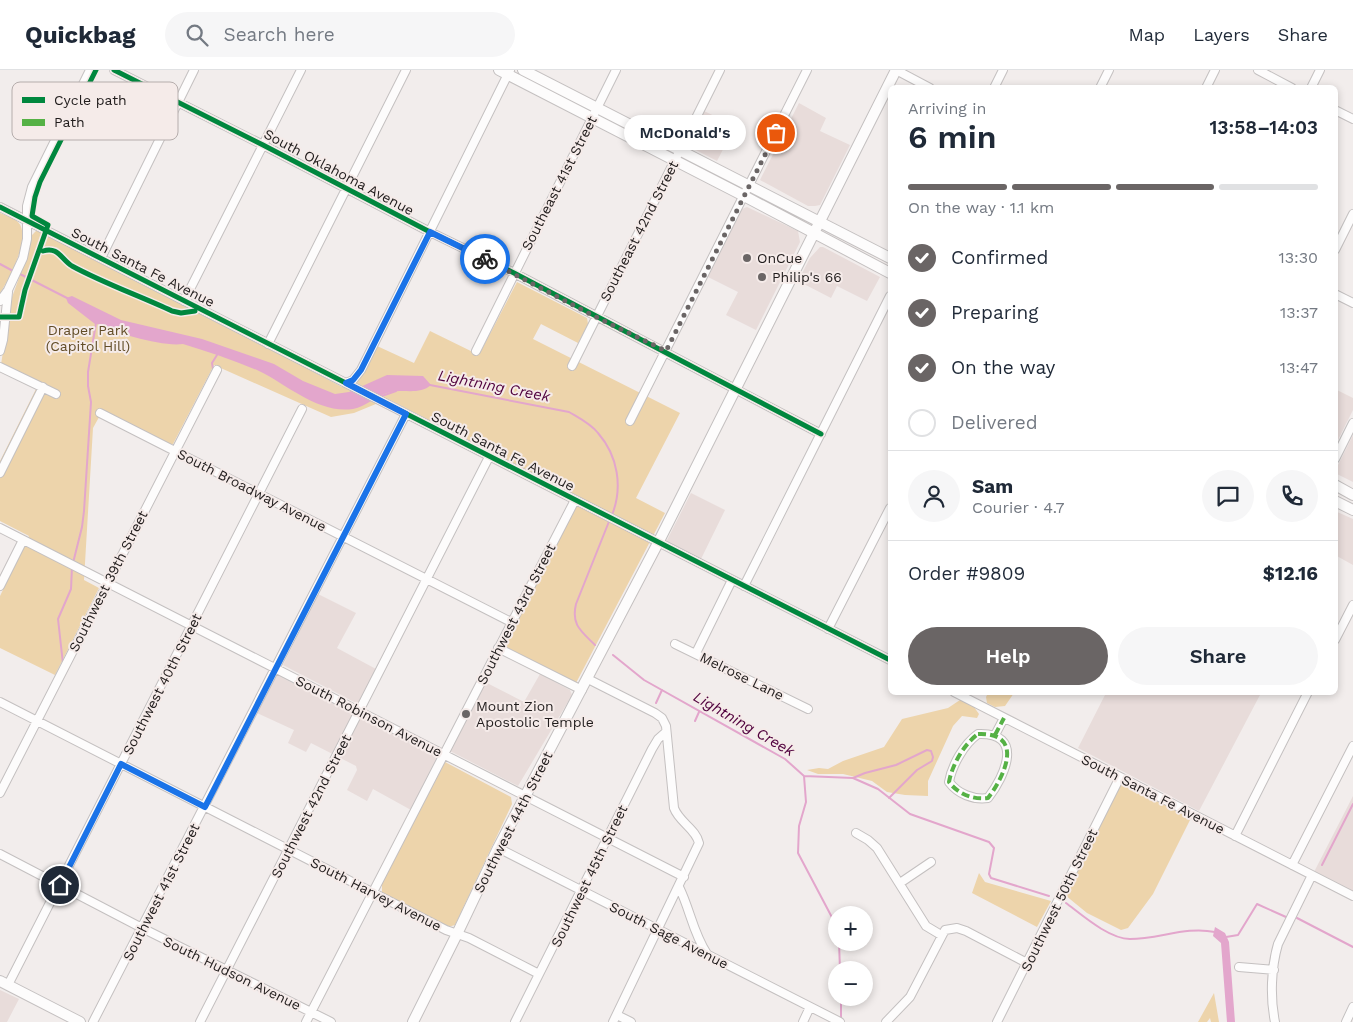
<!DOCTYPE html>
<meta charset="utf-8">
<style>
:root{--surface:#fff;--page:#f6f6f7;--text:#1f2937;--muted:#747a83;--line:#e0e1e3;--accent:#6a6565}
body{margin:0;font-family:"Work Sans",sans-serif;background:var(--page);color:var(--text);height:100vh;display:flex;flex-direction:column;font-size:19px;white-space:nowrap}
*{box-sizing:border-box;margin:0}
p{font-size:16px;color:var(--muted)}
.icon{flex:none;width:28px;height:28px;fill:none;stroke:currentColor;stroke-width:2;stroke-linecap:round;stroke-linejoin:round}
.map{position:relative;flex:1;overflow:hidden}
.panel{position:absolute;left:888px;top:15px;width:450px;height:610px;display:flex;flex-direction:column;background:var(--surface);border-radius:8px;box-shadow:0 2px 8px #0003}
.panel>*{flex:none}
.fabs{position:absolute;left:828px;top:836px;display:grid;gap:10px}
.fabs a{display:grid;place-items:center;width:45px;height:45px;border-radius:50%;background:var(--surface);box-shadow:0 2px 8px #0003;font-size:25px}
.pin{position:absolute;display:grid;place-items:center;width:42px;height:42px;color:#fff;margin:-21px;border:2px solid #fff;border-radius:50%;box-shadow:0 1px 5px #0007}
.courier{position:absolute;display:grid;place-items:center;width:50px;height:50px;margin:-25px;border:4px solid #1a73e8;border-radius:50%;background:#fff;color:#222;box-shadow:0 1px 6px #0007}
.bubble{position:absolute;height:35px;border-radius:18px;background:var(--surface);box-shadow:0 2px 8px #0003;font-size:16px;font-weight:600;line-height:35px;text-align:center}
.summary em{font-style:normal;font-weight:600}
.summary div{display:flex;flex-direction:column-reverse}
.summary{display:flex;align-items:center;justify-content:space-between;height:85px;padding:0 20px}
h1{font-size:32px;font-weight:600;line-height:38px}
.bar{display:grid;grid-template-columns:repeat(4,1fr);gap:8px 5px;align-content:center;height:60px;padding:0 20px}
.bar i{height:6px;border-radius:4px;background:var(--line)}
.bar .current{background:var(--accent)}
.bar p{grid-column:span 4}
.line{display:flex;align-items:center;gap:12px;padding:0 20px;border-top:1px solid var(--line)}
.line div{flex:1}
.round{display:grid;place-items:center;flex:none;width:52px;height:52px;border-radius:26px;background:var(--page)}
ol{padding:0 20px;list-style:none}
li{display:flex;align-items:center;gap:15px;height:55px}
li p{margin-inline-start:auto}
li .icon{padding:5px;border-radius:50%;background:var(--accent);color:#fff;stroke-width:4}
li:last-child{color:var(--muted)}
li i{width:28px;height:28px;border:2px solid var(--line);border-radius:50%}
.primary-button{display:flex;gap:10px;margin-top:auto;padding:10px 20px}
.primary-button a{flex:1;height:58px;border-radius:30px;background:var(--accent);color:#fff;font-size:20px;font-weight:600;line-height:58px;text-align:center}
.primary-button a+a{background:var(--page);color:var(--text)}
header{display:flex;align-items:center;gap:30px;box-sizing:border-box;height:70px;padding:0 25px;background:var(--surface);border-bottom:1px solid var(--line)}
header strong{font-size:24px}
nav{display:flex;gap:28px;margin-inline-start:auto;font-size:18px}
.search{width:350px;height:45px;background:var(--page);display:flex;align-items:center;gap:12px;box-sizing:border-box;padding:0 18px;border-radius:28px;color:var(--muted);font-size:19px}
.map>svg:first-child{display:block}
.built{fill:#e8dcda}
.green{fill:#edd4ab}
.water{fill:#e3a6cc}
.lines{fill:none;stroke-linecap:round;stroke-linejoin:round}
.stream{stroke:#e3a6cc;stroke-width:2}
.minor-casing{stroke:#c4c0c0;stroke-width:10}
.major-casing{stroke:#c4c0c0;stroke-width:12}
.minor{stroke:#fdfcfc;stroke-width:8}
.major{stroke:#fdfcfc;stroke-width:10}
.quiet{stroke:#55b145;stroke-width:4;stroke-dasharray:8 4;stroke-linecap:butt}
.cycleway-casing{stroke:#f5ebe9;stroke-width:8}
.cycleway{stroke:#00873e;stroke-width:5}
.done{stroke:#6a6565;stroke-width:5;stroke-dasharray:0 9}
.route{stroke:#1a73e8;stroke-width:6}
.poi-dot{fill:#6a6565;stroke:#f5ebe9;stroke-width:2}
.labels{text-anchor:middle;stroke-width:4;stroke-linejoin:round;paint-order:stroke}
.street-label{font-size:14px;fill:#201c1c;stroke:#f5ebe9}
.poi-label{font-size:14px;fill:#201c1c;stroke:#f5ebe9;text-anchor:start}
.park-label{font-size:14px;fill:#624d27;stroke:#f5ebe9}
.water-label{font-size:15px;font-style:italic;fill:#50023e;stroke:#f5ebe9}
.key{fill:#f5ebe9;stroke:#b5adac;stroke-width:1}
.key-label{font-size:14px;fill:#201c1c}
</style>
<header>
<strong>Quickbag</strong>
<div class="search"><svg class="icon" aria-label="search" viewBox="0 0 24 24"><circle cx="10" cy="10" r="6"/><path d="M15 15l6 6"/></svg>Search here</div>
<nav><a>Map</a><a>Layers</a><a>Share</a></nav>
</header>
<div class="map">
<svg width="1353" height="952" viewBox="0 0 1353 952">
<rect width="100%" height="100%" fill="#f2edec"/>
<!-- built -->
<path class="built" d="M799 33 826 48 820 61 850 75 820 135 815 136H808L760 110Z
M704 41 735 56 717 91 690 77 689 72Z
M747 137 798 161 800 172 756 260 726 245 738 222 708 207 742 139Z
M820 177H823L880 207 867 231 837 216 831 228 798 211 810 188Z
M1335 319 1353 328V340L1335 376Z
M1353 365V412L1335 403V401Z
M691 423 725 440 701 489 666 472Z
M1335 441 1353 449V495L1335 485Z
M318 524 356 543 337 578 376 599 358 634 283 595Z
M540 604 570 620 572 625 518 716 450 681 485 612 524 632Z
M277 605 437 687 411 740 373 719 367 731 347 720 357 700 356 696 311 673 306 682 288 673 294 660 257 643Z
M1106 623V622L1261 623 1199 741 1078 678Z
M1353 726V822L1314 802Z
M0 920 19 929 7 952H0Z"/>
<!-- green -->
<path class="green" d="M0 143C5 145 14 148 18 152 32 166 9 210 0 223Z
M36 161H40L262 274 342 317C365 313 368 295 377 276L414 293 430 261 479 285 517 212 587 248 588 254 578 273 541 254 533 269 680 343 636 428 665 443 576 613 504 576 579 428 388 329 354 343 331 347 214 295 173 374H169L103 340 93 358 84 510 99 518 55 605 0 578V526L29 466 0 451V391L36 319 0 301 11 230 28 183 31 166Z
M988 623V622L1014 623 1005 636 995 637 987 633 986 627Z
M960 630 974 637 979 644 977 648 962 646 953 656 928 711V726L905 725 887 722 872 711 843 704H818L807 700 819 698 828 699 843 691 884 677 902 649 948 638Z
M445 692 511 727 512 734 455 855 448 857 382 823V813L417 741Z
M1123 714 1191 748 1153 824 1128 858 1121 860 1087 843 1065 825 1118 717Z
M979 803 985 812 1051 831 1037 857 972 823Z
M1214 923 1219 952H1211L1210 948 1207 952H1198Z"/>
<!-- water -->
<path class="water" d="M72 226 121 250 202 269 274 294 303 311 335 324 349 322 387 305 423 306 431 315C420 325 405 319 391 322 378 324 366 337 353 339 318 344 288 315 259 301 234 290 208 282 183 274 162 277 116 263 97 254H95L68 233 66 228Z
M1215 857 1225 863 1229 872 1235 952H1227L1221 873 1213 866Z"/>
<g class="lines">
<!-- stream -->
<path class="stream" d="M0 194 13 201
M18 203 67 228
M213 299 212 293 217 285
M430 315 569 342C579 348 591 354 598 363 618 386 623 417 612 445
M379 327 396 321
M73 493 82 457 84 441 91 332 88 316V302L96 253
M595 575C581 561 571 555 576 534L610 449
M613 585 644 610 785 689 804 706 806 732 799 756 798 783 836 855
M63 594 58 549 71 519 72 497
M656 633 662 620
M695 651 699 642
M804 706 853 708 878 719 910 744 989 772 994 778 989 804 991 808 1049 826
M853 708 865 703 896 695 927 680 931 681 933 687 932 691 917 700 889 728
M1322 795 1353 734
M1066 833C1082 845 1109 869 1130 869 1159 869 1186 856 1215 862
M1297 848 1353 877
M1226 867 1238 865 1257 834 1286 847
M839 872 840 900
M841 928V950"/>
<defs>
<path id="minor" d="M114 0 263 75 430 162 514 203 821 364
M896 0 930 18
M1258 0 1292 18
M994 18 1003 0
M1100 18 1109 0
M1206 18 1215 0
M1311 18 1320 0
M1335 40 1353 49
M0 137 890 590
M1335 180 1353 144
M101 188 194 0
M1335 224 1353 233
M0 231 8 220 23 188 27 169V136L32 117 90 0
M184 231 301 0
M268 274 406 0
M0 281 3 270 8 222
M476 281 616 0
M572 296 720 0
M0 297 56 324
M346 313 353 310 361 300 510 0
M100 343 511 552
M630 351 807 0
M1335 389 1353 353
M0 403 43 317
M0 458 684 807
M0 516 23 470
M744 516 890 226
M828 559 890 438
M1335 570 1353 535
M675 574 808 639
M498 578 582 620
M696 583 732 510
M588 609 655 643 662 648 666 656 674 738C679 752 696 759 699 773L613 952
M954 622 1353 826
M0 632 446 860 469 868 539 904
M978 664C1025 662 1005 706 988 728 973 730 958 724 949 712 952 695 964 674 978 664Z
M995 665 1004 648
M0 723 217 300
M856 763 868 770 877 778 926 856 941 865
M1235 766 1308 622
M498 778 840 952
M0 784 142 858 331 952
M1292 795 1353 676
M900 813 931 792
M679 817C690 839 693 863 707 884
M1239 897 1274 900
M8 915 302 339
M617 945 631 952
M93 952 406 344
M200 952 489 387
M306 952 575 430
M515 952 652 679 658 669 666 662
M803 952 810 937
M886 952 910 927 945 860 957 858 966 861 1027 893
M997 952 1120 707
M1275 952C1270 928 1271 898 1278 874L1312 805
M1346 952 1353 937"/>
<path id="major" d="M499 0 744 126 890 203
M523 0 890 188
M1335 415 1353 425
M1335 431 1353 440
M0 911 80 952
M413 952 457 864 498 778 658 473 896 0"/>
</defs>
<!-- minor casing -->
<use href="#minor" class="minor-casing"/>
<!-- major casing -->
<use href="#major" class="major-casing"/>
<!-- minor -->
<use href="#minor" class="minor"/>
<!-- major -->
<use href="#major" class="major"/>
<!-- quiet -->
<path class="quiet" d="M978 664C1025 662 1005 706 988 728 973 730 958 724 949 712 952 695 964 674 978 664Z
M995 665 1004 648"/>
<defs>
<path id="cycleway" d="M114 0 263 75 430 162 514 203 821 364
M0 137 890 590
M43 181C58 176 61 189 72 196 103 213 140 226 172 241L181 243 195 241
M0 247H19L25 220 48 155 32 146 35 127 40 112 96 0"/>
</defs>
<!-- cycleway casing -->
<use href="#cycleway" class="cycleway-casing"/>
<!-- cycleway -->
<use href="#cycleway" class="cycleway"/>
</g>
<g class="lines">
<!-- done -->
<path class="done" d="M485 189 596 247 666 281 776 63"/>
<!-- route -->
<path class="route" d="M60 815 121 694 205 737 406 344 346 313 353 310 361 300 430 162 485 189"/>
</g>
<!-- markers -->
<g class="poi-dot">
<circle cx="747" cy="188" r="5"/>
<circle cx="762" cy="207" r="5"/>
<circle cx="466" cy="644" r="5"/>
</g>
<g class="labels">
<!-- street labels -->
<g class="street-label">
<text transform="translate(339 102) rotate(28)" y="5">South Oklahoma Avenue</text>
<text transform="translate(559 113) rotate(-63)" y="5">Southeast 41st Street</text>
<text transform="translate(639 161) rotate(-63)" y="5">Southeast 42nd Street</text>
<text transform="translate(143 197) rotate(27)" y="5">South Santa Fe Avenue</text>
<text transform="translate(503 381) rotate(27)" y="5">South Santa Fe Avenue</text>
<text transform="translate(252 420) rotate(27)" y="5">South Broadway Avenue</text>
<text transform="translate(108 511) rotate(-63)" y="5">Southwest 39th Street</text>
<text transform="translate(516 544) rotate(-63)" y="5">Southwest 43rd Street</text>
<text transform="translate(742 606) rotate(26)" y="5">Melrose Lane</text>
<text transform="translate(162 614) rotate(-63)" y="5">Southwest 40th Street</text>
<text transform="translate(369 646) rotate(27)" y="5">South Robinson Avenue</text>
<text transform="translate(1153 724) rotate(27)" y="5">South Santa Fe Avenue</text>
<text transform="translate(311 736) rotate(-63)" y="5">Southwest 42nd Street</text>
<text transform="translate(513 752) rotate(-63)" y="5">Southwest 44th Street</text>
<text transform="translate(589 806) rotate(-64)" y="5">Southwest 45th Street</text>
<text transform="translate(161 822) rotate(-63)" y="5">Southwest 41st Street</text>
<text transform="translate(376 824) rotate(27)" y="5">South Harvey Avenue</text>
<text transform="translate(1059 830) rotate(-64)" y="5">Southwest 50th Street</text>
<text transform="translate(669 865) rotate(27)" y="5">South Sage Avenue</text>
<text transform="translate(232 903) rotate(26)" y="5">South Hudson Avenue</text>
</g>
<!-- poi labels -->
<g class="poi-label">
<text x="757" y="193">OnCue</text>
<text x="772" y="212">Philip's 66</text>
<text x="476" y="641">Mount Zion<tspan x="476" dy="16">Apostolic Temple</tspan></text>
</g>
<!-- park labels -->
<g class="park-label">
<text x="88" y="265">Draper Park<tspan x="88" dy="16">(Capitol Hill)</tspan></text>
</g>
<!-- water labels -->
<g class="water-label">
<text transform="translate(494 316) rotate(11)" y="5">Lightning Creek</text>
<text transform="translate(744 654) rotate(30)" y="5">Lightning Creek</text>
</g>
</g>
<!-- legend -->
<rect x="12" y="12" width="166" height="58" rx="8" class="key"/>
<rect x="22" y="27" width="23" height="6" fill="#00873e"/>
<rect x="22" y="49" width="23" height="7" fill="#55b145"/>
<g class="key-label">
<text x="54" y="35">Cycle path</text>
<text x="54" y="57">Path</text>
</g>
</svg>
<div class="fabs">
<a>+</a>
<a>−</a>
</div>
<div class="pin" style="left:776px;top:63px;background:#ea580c"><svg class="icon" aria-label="bag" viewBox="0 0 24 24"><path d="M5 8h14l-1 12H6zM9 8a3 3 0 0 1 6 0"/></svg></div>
<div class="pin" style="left:60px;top:815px;background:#1f2937"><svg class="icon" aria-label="home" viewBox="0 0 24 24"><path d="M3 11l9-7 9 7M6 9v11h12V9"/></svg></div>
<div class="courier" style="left:485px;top:189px"><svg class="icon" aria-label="bike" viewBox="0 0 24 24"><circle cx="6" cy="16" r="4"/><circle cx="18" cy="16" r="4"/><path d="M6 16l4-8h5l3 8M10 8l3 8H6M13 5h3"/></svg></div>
<div class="bubble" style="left:624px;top:45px;width:122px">McDonald's</div>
<section class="panel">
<div class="summary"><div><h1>6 min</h1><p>Arriving in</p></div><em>13:58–14:03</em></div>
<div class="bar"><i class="current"></i><i class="current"></i><i class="current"></i><i></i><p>On the way · 1.1 km</p></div>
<ol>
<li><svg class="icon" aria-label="check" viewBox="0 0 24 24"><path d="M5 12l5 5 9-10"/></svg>Confirmed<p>13:30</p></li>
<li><svg class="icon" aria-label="check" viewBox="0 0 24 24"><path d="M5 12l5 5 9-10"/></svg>Preparing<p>13:37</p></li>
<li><svg class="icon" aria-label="check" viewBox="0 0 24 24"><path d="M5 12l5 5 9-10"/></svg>On the way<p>13:47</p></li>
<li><i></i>Delivered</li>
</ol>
<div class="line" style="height:90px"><a class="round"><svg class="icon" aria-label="person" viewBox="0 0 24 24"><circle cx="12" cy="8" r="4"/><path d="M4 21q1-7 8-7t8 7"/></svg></a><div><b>Sam</b><p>Courier · 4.7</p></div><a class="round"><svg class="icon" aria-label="chat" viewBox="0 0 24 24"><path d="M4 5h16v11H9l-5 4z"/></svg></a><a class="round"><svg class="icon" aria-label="phone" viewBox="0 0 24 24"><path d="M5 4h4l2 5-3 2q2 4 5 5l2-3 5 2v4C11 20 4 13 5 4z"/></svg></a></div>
<div class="line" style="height:65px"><div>Order #9809</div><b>$12.16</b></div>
<div class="primary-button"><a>Help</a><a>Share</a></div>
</section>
</div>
